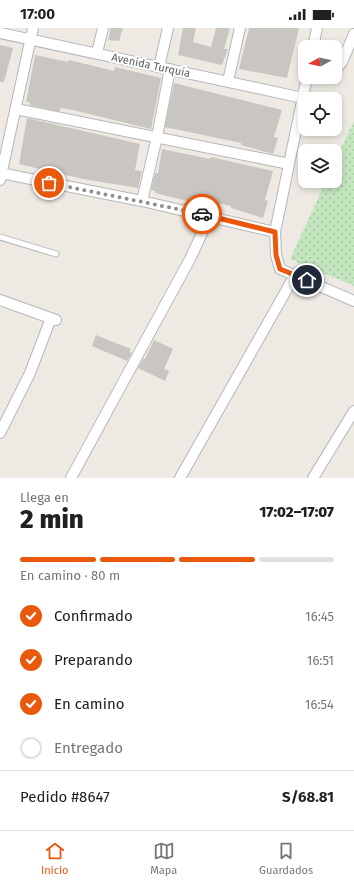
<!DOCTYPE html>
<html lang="es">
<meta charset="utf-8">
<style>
:root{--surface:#fff;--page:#f2f2f2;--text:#202124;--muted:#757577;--line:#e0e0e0;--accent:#ea580c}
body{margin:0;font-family:"Fira Sans",sans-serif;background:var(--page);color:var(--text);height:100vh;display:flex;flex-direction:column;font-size:15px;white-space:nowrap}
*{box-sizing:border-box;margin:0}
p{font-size:13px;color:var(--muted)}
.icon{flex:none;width:22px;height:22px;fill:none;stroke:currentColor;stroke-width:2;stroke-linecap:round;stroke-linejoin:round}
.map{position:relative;height:450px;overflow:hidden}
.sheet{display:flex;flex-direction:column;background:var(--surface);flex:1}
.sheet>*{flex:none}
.needle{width:26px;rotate:262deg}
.tools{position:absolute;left:298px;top:12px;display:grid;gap:8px}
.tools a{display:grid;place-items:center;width:44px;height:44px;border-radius:8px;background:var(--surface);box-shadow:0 2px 6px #0003;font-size:20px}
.pin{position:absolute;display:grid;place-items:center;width:34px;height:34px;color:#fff;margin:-17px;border:2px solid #fff;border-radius:50%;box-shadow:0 1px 4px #0007}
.courier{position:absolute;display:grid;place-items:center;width:40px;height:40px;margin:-20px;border:3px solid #ea580c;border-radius:50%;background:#fff;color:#222;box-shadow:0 1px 5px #0007}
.headline em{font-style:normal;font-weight:800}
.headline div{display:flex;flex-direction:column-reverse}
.headline{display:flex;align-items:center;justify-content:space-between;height:68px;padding:0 20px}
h1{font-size:26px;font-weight:800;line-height:30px}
.bar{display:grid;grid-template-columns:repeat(4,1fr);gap:6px 4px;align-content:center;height:48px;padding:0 20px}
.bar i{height:5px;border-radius:3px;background:var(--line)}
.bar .selected{background:var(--accent)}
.bar p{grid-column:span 4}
.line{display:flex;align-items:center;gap:10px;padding:0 20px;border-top:1px solid var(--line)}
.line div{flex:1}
ol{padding:0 20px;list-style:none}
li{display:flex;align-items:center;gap:12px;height:44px}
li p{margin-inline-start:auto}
li .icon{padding:4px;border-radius:50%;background:var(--accent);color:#fff;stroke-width:4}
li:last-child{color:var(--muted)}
li i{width:22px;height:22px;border:2px solid var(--line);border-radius:50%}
.status{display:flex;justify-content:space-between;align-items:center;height:28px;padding:0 20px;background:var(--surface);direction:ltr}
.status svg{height:11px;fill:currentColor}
.tab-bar{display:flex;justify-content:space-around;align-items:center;height:56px;border-top:1px solid var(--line);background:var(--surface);font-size:11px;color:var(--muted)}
.tab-bar a{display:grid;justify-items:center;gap:2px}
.tab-bar .selected{color:var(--accent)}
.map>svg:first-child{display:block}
.grass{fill:url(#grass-dots)}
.building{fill:#c9c5c0}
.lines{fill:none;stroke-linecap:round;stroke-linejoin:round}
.service-casing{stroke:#b4b7ba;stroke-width:7}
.minor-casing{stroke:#b4b7ba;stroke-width:12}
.service{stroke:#fff;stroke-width:5}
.minor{stroke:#fff;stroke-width:10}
.done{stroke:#8e9090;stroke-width:4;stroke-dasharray:0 7.2}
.route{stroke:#ea580c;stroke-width:5}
.labels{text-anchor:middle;stroke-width:4;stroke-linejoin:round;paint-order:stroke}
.street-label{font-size:11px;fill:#5b6064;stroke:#fff}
</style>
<div class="status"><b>17:00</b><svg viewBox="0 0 49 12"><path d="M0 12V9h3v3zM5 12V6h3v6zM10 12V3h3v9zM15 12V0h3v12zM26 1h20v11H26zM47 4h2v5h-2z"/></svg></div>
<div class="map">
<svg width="354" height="450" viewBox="0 0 354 450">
<defs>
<pattern id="grass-dots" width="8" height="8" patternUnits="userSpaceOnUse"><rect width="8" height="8" fill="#c4e6bf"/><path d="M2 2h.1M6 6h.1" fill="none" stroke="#a2be9f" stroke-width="1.8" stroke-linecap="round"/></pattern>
</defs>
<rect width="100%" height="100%" fill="#eeeae3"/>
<!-- grass -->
<path class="grass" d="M354 93V258L290 231 326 153H335V133Z"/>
<!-- building -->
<path class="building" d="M111 0H123L119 13 108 12Z
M183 0H196L193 14 211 19 216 0H230L224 21H228L222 37 178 27Z
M249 0H299L287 50 239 41Z
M0 17 13 20 4 54H0Z
M35 27 68 34 69 32 114 43 115 39 161 50 151 101 73 82 61 80 60 83H57L30 77V74H26Z
M174 55 282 82 274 109 278 110 273 126 241 117V115L165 99Z
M27 90 140 116 135 142 142 143 138 160 83 151 19 136Z
M162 121 210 131 211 129 273 143 265 172 268 173 263 190 231 180V178L200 171 199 176 155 165V163L151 162 155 145H158Z
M96 307 131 321 129 324 132 325 127 333 92 318Z
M154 312 173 321 164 341 169 343 165 353 138 340 143 331H145Z"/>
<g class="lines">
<defs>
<path id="service" d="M0 209 56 226"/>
<path id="minor" d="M0 5 303 70
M313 19 317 0
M97 25 103 0
M159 39 168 0
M335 40 338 39 342 34 354 6
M307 49 275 204 276 227 280 241 354 273
M228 53 240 0
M16 81 289 136
M0 145 142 173 275 204
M0 152 33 0
M142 173 157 109 170 41
M0 272 56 292
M0 405 30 345 51 290
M71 450 190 231 210 188
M180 450 295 247
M313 450 354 383"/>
</defs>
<!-- service casing -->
<use href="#service" class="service-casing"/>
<!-- minor casing -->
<use href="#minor" class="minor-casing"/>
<!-- service -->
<use href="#service" class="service"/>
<!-- minor -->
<use href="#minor" class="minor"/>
</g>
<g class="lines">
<!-- done -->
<path class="done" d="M49 155 202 186"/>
<!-- route -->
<path class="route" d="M202 186 275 204 276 227 280 241 307 252"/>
</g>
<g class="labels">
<!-- street labels -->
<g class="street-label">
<text transform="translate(151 37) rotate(12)" y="4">Avenida Turquía</text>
</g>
</g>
</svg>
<div class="tools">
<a><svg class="needle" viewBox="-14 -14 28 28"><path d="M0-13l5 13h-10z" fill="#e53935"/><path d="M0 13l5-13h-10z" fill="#757577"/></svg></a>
<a><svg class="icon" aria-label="locate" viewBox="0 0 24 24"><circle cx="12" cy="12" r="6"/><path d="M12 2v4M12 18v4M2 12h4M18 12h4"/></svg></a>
<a><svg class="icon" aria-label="layers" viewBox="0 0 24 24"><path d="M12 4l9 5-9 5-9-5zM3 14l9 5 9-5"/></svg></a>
</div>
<div class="pin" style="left:49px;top:155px;background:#ea580c"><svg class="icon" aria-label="bag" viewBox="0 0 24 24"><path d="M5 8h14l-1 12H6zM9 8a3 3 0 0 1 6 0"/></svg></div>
<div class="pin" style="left:307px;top:252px;background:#1f2937"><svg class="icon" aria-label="home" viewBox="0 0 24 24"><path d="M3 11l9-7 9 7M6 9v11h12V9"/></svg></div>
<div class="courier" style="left:202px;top:186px"><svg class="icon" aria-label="car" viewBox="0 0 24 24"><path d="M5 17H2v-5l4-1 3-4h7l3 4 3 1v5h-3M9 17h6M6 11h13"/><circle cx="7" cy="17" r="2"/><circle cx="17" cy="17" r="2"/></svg></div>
</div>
<section class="sheet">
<div class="headline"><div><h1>2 min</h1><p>Llega en</p></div><em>17:02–17:07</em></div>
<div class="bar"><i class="selected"></i><i class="selected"></i><i class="selected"></i><i></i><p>En camino · 80 m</p></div>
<ol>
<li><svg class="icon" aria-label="check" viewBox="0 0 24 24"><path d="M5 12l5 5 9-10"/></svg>Confirmado<p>16:45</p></li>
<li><svg class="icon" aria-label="check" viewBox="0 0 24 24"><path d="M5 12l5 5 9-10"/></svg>Preparando<p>16:51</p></li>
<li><svg class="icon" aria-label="check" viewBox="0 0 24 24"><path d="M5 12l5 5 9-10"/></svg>En camino<p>16:54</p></li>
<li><i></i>Entregado</li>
</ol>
<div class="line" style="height:52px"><div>Pedido #8647</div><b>S/68.81</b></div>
</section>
<nav class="tab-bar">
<a class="selected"><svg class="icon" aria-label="home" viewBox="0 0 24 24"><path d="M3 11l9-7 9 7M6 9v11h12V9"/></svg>Inicio</a>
<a><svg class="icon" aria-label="map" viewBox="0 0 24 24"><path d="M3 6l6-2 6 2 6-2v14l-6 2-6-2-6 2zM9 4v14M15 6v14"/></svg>Mapa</a>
<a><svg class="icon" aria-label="saved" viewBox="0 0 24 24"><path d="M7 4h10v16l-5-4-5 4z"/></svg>Guardados</a>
</nav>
